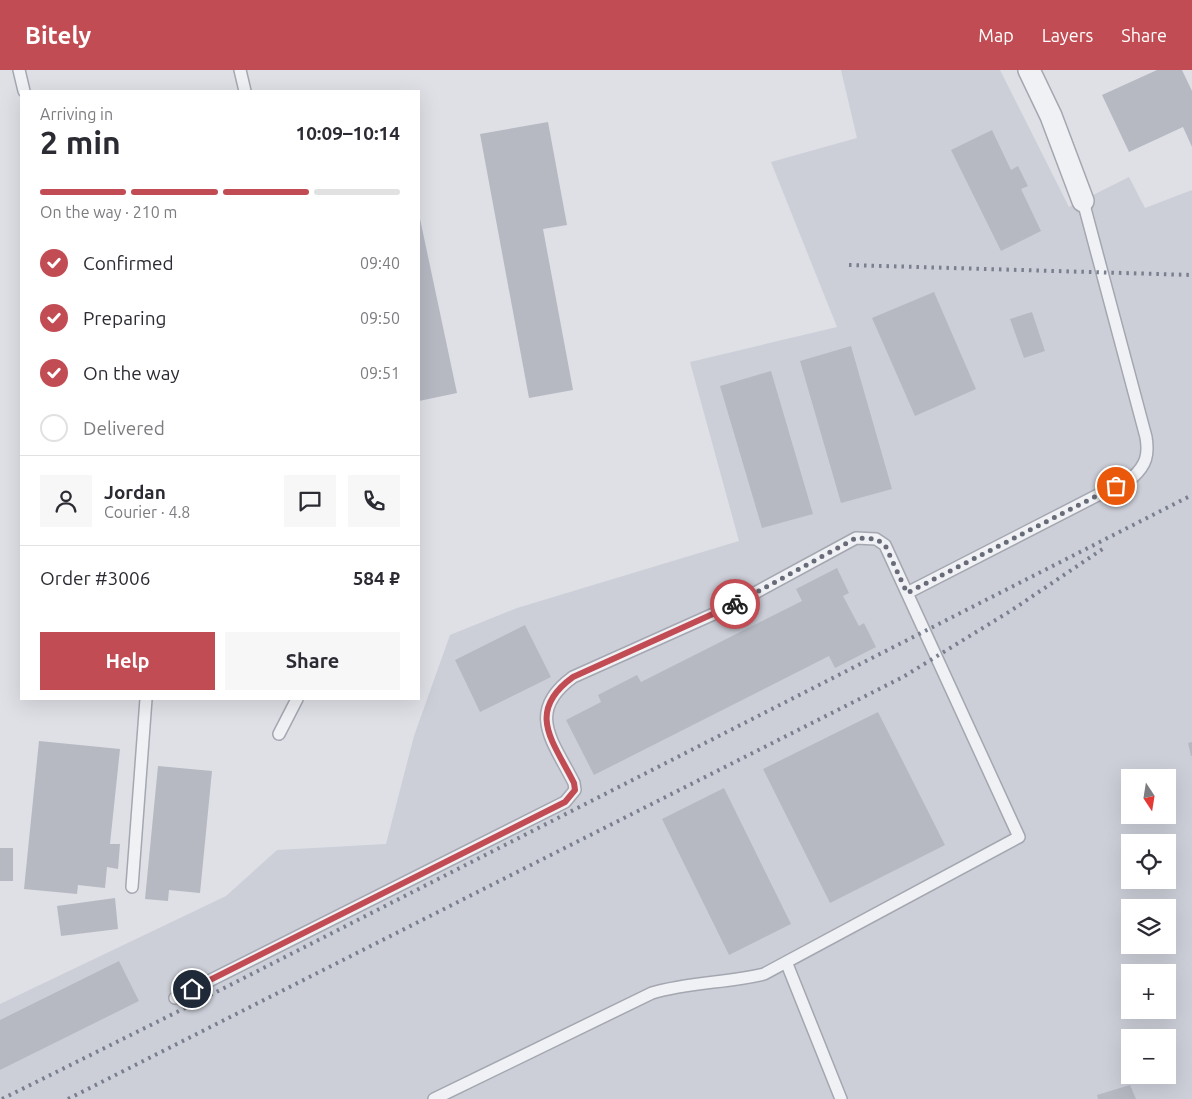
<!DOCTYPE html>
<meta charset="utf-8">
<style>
:root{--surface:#fff;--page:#f7f7f7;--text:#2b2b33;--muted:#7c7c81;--line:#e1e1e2;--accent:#c24c53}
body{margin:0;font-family:Ubuntu,sans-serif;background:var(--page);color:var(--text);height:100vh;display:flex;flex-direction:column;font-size:19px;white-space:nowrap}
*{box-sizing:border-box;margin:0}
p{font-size:16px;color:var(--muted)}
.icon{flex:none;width:28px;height:28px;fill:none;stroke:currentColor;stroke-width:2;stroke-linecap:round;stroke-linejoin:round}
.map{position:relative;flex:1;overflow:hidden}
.sheet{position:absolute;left:20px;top:20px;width:400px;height:610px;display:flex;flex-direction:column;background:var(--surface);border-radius:0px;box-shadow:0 5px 20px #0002}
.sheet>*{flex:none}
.needle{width:32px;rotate:168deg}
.buttons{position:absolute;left:1121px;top:699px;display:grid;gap:10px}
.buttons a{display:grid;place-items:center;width:55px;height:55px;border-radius:0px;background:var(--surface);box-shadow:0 5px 20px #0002;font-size:25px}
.pin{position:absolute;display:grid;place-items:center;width:42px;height:42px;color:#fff;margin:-21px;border:2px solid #fff;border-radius:50%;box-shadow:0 1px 5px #0007}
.courier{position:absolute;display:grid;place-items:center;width:50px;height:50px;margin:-25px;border:4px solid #c24c53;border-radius:50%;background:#fff;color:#222;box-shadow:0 1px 6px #0007}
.summary em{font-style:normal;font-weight:700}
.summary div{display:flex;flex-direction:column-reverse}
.summary{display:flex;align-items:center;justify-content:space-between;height:85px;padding:0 20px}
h1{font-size:32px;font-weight:700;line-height:38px}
.bar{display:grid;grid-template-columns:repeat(4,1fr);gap:8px 5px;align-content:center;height:60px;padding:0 20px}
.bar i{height:6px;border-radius:4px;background:var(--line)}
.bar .on{background:var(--accent)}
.bar p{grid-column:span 4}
.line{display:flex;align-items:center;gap:12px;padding:0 20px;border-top:1px solid var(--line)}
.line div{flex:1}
.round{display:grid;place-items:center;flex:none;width:52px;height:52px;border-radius:0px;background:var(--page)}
ol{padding:0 20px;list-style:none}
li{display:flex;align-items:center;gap:15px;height:55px}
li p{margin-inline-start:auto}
li .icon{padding:5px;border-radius:50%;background:var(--accent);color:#fff;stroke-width:4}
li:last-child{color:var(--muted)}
li i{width:28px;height:28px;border:2px solid var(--line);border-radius:50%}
.action{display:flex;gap:10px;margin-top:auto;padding:10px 20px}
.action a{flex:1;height:58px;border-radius:0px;background:var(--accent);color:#fff;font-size:20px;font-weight:700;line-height:58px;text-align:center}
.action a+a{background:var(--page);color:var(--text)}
header{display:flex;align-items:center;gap:30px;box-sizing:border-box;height:70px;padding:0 25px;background:var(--accent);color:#fff}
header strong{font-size:24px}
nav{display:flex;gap:28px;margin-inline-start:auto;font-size:18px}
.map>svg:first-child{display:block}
.built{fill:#cccfd8;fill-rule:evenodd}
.building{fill:#b6b9c2}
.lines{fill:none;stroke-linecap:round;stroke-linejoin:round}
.service-casing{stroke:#a4a7b0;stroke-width:14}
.minor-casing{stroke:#a4a7b0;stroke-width:24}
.service{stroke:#f0f1f5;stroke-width:11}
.minor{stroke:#f0f1f5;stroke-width:21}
.rail{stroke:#797f8e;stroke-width:4;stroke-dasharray:2.5 5;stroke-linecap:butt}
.done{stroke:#686c78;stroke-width:5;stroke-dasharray:0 9}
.route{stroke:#c24c53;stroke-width:6}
</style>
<header>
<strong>Bitely</strong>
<nav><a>Map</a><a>Layers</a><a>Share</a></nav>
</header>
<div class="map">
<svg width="1192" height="1029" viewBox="0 0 1192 1029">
<rect width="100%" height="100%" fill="#dee0e6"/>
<!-- built -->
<path class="built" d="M841 0H1000L1069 137 1129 107 1145 138 1192 120V1029H0V934L226 826 277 780 386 774 414 666 450 565 517 538 739 471 690 292 837 257 771 92 857 68ZM1130 708H1168V745H1130ZM1130 772H1168V810H1130ZM1130 838H1168V875H1130ZM1130 902H1168V940H1130ZM1130 968H1168V1005H1130Z"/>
<!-- building -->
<path class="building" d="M1157 0H1182L1192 21V77L1183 57 1129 82 1102 25Z
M548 52 567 155 543 159 573 320 529 328 480 64Z
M992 60 1011 100 1018 96 1028 116 1021 119 1041 161 1001 181 951 80Z
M419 144 457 323 419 331Z
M934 222 976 319 915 346 872 248Z
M1032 242 1045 281 1024 288 1010 249Z
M851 276 892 419 841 433 800 291Z
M771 301 813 444 762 458 720 316Z
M837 498 849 523 843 526 859 556 864 553 876 577 835 598 829 586 594 705 566 650 601 632 598 625 637 605 641 612 802 531 796 519Z
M525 555 551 607 480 642 455 590Z
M878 642 945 775 830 833 763 699Z
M39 671 120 679 110 774H120L118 799 107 797 105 818 78 815 77 824 24 819Z
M1192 672V686H1191L1188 673Z
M158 696 212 701 200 823 169 820 168 831 145 829Z
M724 718 791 854 729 885 662 749Z
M0 778H13V811H0Z
M115 828 118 859 61 866 57 836Z
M119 891 139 931 0 1000V950Z
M1130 1015 1136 1029H1098L1097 1025Z"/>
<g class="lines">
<defs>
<path id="service" d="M19 0 24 21
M240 0 245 21
M279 664 297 629
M132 817 146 629
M787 894 841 1029
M175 928 565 732 575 720 574 713C553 671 525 642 573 607L727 538 856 468 876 469 885 475 907 523
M434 1029 652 923C689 912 727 913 764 904L1019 767 907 523 1133 407C1146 395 1149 385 1146 367L1083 131"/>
<path id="minor" d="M1029 0 1051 46 1083 131"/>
</defs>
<!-- service casing -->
<use href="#service" class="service-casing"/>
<!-- minor casing -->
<use href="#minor" class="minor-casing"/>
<!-- service -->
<use href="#service" class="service"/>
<!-- minor -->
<use href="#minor" class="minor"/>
<!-- rail -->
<path class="rail" d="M849 195 1192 205
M2 1029 179 941 1192 425
M68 1029 903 607 1012 540 1104 478"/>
</g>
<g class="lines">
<!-- done -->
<path class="done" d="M735 534 856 468 876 469 885 475 907 523 1116 416"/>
<!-- route -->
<path class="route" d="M192 919 565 732 575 720 574 713C553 671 525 642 573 607L735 534"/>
</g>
</svg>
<div class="buttons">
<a><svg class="needle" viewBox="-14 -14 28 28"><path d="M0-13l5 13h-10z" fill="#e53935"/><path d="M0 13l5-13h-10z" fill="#7c7c81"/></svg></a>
<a><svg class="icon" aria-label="locate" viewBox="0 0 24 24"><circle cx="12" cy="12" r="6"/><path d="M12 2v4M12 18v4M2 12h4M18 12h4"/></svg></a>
<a><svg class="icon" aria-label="layers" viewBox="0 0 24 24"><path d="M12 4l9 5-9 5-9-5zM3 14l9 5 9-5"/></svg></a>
<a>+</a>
<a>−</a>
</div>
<div class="pin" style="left:1116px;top:416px;background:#ea580c"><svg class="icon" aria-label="bag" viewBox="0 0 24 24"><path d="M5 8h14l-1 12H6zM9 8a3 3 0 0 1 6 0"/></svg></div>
<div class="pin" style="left:192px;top:919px;background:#1f2937"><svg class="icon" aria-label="home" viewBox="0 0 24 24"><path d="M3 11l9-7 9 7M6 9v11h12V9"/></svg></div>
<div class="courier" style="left:735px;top:534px"><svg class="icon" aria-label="bike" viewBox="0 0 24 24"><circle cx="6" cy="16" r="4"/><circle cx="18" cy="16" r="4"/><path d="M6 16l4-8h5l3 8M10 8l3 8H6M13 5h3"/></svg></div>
<section class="sheet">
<div class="summary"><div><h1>2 min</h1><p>Arriving in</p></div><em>10:09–10:14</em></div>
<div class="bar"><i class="on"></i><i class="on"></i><i class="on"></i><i></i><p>On the way · 210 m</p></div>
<ol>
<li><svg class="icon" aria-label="check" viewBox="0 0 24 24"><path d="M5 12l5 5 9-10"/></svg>Confirmed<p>09:40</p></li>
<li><svg class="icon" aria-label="check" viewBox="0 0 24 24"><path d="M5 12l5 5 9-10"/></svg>Preparing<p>09:50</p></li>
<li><svg class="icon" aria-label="check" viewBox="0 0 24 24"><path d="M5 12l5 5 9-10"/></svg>On the way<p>09:51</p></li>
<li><i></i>Delivered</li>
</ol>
<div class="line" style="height:90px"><a class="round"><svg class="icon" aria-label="person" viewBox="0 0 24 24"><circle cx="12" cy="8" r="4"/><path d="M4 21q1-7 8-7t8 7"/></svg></a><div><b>Jordan</b><p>Courier · 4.8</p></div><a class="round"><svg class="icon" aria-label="chat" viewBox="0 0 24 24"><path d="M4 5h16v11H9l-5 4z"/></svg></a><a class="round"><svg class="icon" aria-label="phone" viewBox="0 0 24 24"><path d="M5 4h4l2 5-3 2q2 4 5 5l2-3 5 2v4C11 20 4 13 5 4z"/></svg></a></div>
<div class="line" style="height:65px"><div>Order #3006</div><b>584 ₽</b></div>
<div class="action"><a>Help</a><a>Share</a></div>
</section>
</div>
